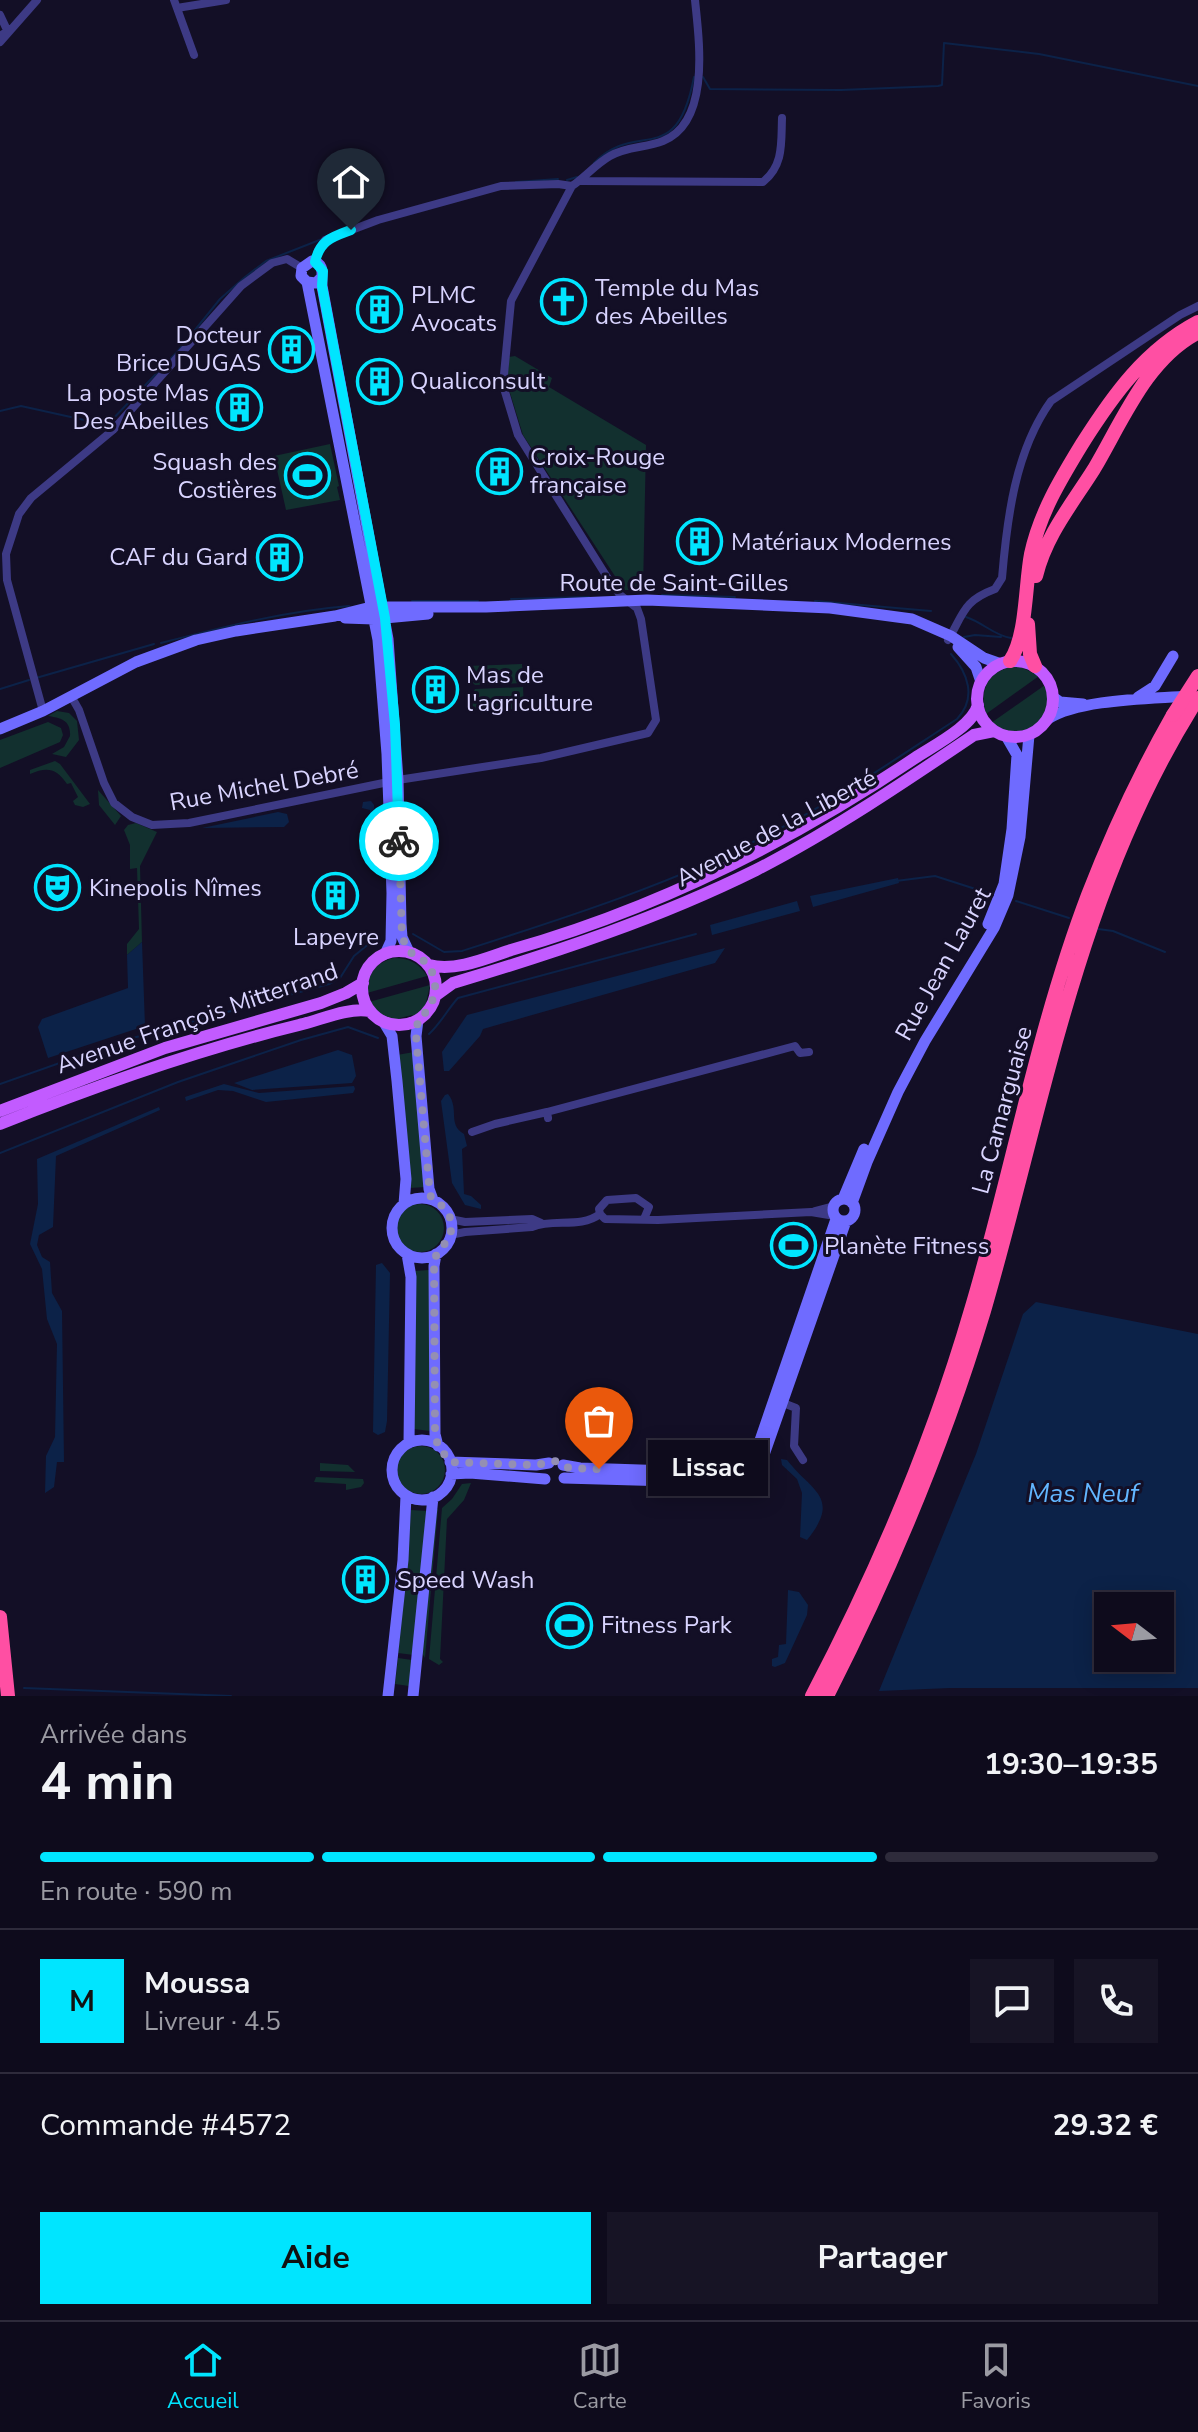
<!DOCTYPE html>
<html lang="fr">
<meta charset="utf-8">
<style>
:root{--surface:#0e0b1c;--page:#171425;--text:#f1f3f6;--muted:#9b9ba3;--line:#2e2b3b;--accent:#00e5ff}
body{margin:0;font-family:"Nunito Sans",sans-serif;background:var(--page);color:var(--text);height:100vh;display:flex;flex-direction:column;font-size:30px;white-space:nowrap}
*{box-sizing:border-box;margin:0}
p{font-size:26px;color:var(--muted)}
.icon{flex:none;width:44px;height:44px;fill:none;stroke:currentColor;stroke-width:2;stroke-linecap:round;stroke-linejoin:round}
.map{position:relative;height:1696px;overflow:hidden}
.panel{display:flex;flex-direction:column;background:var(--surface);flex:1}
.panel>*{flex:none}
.needle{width:52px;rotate:286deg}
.controls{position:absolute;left:1094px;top:1592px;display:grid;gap:16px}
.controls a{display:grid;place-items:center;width:80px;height:80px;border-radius:0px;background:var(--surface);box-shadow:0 4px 20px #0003,0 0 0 2px var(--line);font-size:40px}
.pin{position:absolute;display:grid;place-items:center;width:68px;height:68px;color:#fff;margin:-82px -34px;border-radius:50% 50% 50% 0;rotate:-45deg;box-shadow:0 0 8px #0007}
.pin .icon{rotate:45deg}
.courier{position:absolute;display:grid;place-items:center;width:80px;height:80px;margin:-40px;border:6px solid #00e5ff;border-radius:50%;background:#fff;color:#222;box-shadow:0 2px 10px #0007}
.bubble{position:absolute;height:56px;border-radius:0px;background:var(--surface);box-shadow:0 4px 20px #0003,0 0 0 2px var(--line);font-size:26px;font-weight:700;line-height:56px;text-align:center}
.overview em{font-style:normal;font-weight:700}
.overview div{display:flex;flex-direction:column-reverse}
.overview{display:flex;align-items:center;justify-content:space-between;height:136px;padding:0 40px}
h1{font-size:52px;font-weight:700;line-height:60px}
.bar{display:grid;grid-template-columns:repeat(4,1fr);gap:12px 8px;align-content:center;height:96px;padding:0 40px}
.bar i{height:10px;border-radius:6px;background:var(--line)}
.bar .active{background:var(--accent)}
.bar p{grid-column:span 4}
.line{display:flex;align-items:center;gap:20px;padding:0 40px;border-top:2px solid var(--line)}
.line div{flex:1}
.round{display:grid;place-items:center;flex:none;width:84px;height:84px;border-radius:0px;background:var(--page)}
.primary-button{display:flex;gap:16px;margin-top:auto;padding:16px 40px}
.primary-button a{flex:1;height:92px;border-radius:0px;background:var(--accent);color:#111;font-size:32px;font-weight:700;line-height:92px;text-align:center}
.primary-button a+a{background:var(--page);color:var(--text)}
.tabs{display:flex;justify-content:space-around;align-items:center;height:112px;border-top:2px solid var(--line);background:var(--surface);font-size:22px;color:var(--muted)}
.tabs a{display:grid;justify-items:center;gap:4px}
.tabs .active{color:var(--accent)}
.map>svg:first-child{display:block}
.green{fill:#12302f}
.water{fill:#0c2248;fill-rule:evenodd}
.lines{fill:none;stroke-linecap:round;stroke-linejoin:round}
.stream{stroke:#0c2248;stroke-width:2}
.street{stroke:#3d3a85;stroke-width:8}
.secondary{stroke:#6f6bff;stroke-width:11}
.primary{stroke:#c25bff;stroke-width:12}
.highway{stroke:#ff4fa3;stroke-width:14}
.highway-bridge{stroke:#ff4fa3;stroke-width:14}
.done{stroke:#948fb3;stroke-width:8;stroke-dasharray:0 14.4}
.route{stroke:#00e5ff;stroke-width:10}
.labels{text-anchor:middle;stroke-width:6;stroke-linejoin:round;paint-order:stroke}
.poi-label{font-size:24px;fill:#d9d4ff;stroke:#130f26;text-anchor:start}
.street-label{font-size:24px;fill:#d9d4ff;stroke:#130f26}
.water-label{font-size:26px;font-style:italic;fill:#62b6ff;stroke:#130f26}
</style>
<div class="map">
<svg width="1198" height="1696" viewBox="0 0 1198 1696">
<rect width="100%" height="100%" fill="#130f26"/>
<!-- green -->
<path class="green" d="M515 356 552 378 549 387 646 445 643 590H624L523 435 507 383 509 357Z
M330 444 339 486 337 487 340 500 286 510 274 456Z
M522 664 523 683 475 685 467 677 466 666Z
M1019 666 1039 676 986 714C978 688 990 668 1019 666Z
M1045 685C1057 722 1022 747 991 723Z
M523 687 524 709 472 710 468 704 467 697 472 695 475 689Z
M57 711 69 713 77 721 79 740 66 757 52 754 64 747 70 736C71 720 61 718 48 716Z
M48 722 61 728 63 735 60 742 0 768V740Z
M55 761 60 764 90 804 83 807 75 805 73 801 78 797 71 783 67 784C56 768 47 767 30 774V770Z
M98 790 121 816 115 825 99 805Z
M136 823 157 832 140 866 142 942 127 955V944L139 929 137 868 130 869V845L124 830 128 825Z
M394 958C409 958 419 963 427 976L367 993C366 974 377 962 394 958Z
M430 985 425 1007 414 1017 412 1015 400 1018V1021L382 1017 369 1002Z
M414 1052 426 1187 409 1188 397 1055Z
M396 1228a24 24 0 1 1 48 0a24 24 0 1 1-48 0Z
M429 1270 430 1431 414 1429 415 1271Z
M397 1470a24 24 0 1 1 48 0a24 24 0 1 1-48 0Z
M320 1463 348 1465 355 1472 320 1471Z
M316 1477 363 1479 364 1483 361 1487 346 1490V1484L314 1482Z
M747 1479 757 1490H732L731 1496 724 1498 723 1493 698 1491V1489L731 1486Z
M471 1483 464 1500 447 1519 440 1659 443 1662 439 1665 429 1659 442 1508 452 1499 462 1484Z
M438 1509 425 1658 422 1653 435 1510Z
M411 1510 427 1511 414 1655 398 1653Z
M398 1658 412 1660 409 1686 395 1684Z"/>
<!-- water -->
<path class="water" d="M371 801 374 805 378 859 375 862 372 860 370 810 362 808 363 802Z
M278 812 287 814 289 822 284 827 202 828Z
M898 878 899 883 813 907 810 896Z
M797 901 800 911 712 935 710 925Z
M142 942 145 1026 48 1058 38 1027 42 1019 128 988 127 955Z
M725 948 715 963 483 1029 480 1036 449 1071H444L442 1052 467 1015Z
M338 1050 352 1055 356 1076 352 1083 252 1090 234 1083Z
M224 1084 259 1093 354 1086 355 1089 353 1093 266 1102 233 1091 218 1090 186 1101 185 1097Z
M448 1094C460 1109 447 1124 464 1134L467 1146 462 1149 464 1194 471 1196 481 1205V1209L465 1205 452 1183 441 1101 445 1095Z
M159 1107 160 1110 56 1156 53 1227 39 1235 37 1245 42 1257 50 1262 52 1293 62 1311 64 1462H57L54 1487 45 1493 46 1456 55 1437 57 1344 47 1319 42 1269 30 1244 38 1204 37 1159Z
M382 1263 390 1273 387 1421 385 1432 378 1435 373 1432 376 1265Z
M1036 1302 1198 1334V1688H950L879 1691 976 1454 1023 1314ZM1108 1606H1160V1658H1108Z
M781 1459 787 1460C811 1491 842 1497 807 1540L800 1537 802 1493 797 1479 782 1465Z
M788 1590 799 1592 808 1605 807 1615 785 1663 775 1667 772 1666V1659L778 1657 779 1645 786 1644Z"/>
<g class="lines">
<!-- stream -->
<path class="stream" d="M703 77 710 89 841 90 938 86 942 85 944 43 1039 54 1198 86
M594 163C638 118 676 171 694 77
M567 180 577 177
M516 182 558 179
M0 411 21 406 107 425 178 351 220 299 245 277 266 261 322 239
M662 595 735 597
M511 599 589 597
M412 601H478
M815 601 931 611
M966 617C982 622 995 636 1011 638
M964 637 975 635 1001 637
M161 643C223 627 285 611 349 606
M36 678 154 644
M0 689 29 680
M896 881 935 876 991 894
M1016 901 1069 918
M1098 929 1113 931 1165 952
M413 934 444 952 462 951C568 917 675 883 775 831 838 799 897 758 957 719 977 698 968 673 951 654
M429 1034C441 1023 447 1010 458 998L696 934
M0 1084 122 1041 329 984 340 978 354 956 376 938
M0 1153 178 1082 301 1040 348 1027 378 1038
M24 1688 231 1696"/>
<!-- street -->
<path class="street" d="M174 0 194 55
M177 8 226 0
M0 15 8 32 3 34
M0 42 37 0
M582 181 763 182C784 165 781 143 782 118
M315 262 318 250 325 240 378 220 501 186 558 184 572 186
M948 640C964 613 963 601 995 589L1002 578C1007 519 1015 451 1051 401L1180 315 1198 306
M71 696 79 710 104 783 114 803 132 817 152 825 189 823 398 780 541 758 648 733 656 720 641 619 637 608 620 595 607 577 518 435 503 385 511 301 572 186C585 177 596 164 610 156 627 146 646 148 663 141 711 122 699 40 695 0
M43 711 7 580 6 554 19 514 31 498 113 430 241 286 272 263 287 259 302 268
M547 1112 795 1046 800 1053 809 1052
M472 1132 495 1124 547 1112 548 1118
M815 1211 834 1206
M450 1219 465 1222 532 1219 541 1223
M644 1219 649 1207 636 1198 607 1200 599 1209 600 1214 605 1219 658 1220 811 1212 835 1216
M450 1235 465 1232 532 1227C554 1218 580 1229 600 1214
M783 1403 796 1408 794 1446 803 1460"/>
<!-- secondary -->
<path class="secondary" d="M321 278 316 283 307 282 301 276 302 268 312 261C326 264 321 275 322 286L388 639 398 780 401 924 402 937 409 952
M307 282 378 640 387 754 392 893 391 941 385 954
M345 618 374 619 428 614
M958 647 976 667 981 682
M1053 697 1060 702 1083 704
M1138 697 1155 686 1173 656
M1048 719C1079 699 1150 699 1188 696
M0 729 43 711 136 662 196 640 236 631 335 616 371 607H486L647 600 830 608 912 619 951 636 984 658 1001 664
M988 924 1004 884 1012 829 1017 755 1006 736
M418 1020 416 1036 429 1189 433 1200
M383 1021 392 1036 397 1081 406 1179 404 1204
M392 1228a30 30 0 1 1 60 0a30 30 0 1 1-60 0Z
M843 1199 864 1149
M833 1210a11 11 0 1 1 22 0a11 11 0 1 1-22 0Z
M852 1203 867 1162 898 1092 925 1041 994 928 1008 895 1020 837 1029 735
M407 1254 411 1277 409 1443
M436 1254 434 1266 435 1434 438 1446
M392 1470a30 30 0 1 1 60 0a30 30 0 1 1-60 0Z
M450 1462 536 1465 549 1463
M563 1465 580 1468 670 1471
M669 1477a11 11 0 1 1 22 0a11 11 0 1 1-22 0Z
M690 1473C717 1475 741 1473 757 1449L836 1219
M451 1474 470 1473 545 1479
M564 1478 670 1481
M690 1481C719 1485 747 1478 765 1452L846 1221
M388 1696 403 1560 406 1496
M413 1696 433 1497"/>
<!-- primary -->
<path class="primary" d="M977 699a38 38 0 1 1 76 0a38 38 0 1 1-76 0Z
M362 988a37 37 0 1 1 74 0a37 37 0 1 1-74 0Z
M429 965C455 972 487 958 511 950 656 909 790 842 915 758 933 746 973 726 978 705
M435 996 453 983C557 952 659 918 756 870 832 831 903 783 974 735L994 731
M0 1111 165 1048 321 1003 346 993 363 983
M0 1124C98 1085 196 1050 299 1025 321 1020 347 1007 370 1011"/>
<!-- highway -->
<path class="highway" d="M1036 576C1046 535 1072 504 1094 469 1122 422 1146 360 1197 333
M1028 624 1030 654 1035 666
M1010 661C1027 636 1025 585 1031 554 1040 513 1060 480 1082 444 1113 395 1145 350 1198 322
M0 1617 8 1696
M812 1696C877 1572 932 1444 971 1310 1012 1173 1037 1029 1088 895 1112 833 1140 773 1173 715
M827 1696C890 1572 944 1444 984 1311 1045 1101 1078 886 1198 698"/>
<!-- highway-bridge -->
<path class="highway-bridge" d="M1173 715 1198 676"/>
</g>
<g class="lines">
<!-- done -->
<path class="done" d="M399 841 402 937 409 952C441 964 443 999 418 1020L416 1036 430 1195C434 1202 440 1203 445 1209 461 1230 444 1243 434 1259L435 1434 438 1446 450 1462 536 1465 556 1461 569 1468 599 1469"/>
<!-- route -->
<path class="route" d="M351 230C332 237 320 240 315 262L323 271 322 286 385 618 395 725 399 841"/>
</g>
<!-- icons -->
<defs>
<symbol id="church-ring" viewBox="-11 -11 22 22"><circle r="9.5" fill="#130f26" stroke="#00e5ff" stroke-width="1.5"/><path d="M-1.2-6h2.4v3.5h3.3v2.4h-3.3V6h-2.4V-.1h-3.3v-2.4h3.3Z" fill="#00e5ff"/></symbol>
<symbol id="building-ring" viewBox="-11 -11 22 22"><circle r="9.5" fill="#130f26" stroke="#00e5ff" stroke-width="1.5"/><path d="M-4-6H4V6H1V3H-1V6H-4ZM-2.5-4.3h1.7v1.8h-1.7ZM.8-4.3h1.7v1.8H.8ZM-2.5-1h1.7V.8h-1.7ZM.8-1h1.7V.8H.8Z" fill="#00e5ff"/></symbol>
<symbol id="stadium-ring" viewBox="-11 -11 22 22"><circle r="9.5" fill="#130f26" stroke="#00e5ff" stroke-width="1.5"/><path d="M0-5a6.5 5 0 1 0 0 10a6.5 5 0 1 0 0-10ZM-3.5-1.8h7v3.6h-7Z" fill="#00e5ff"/></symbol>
<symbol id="theatre-ring" viewBox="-11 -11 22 22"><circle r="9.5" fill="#130f26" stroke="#00e5ff" stroke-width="1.5"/><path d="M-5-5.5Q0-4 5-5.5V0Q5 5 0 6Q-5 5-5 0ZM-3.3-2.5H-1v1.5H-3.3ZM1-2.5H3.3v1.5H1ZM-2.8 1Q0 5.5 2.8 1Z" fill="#00e5ff"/></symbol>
</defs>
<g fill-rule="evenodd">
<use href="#church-ring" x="538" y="276" width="51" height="51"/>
<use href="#building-ring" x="354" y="284" width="51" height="51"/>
<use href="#building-ring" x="266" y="324" width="51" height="51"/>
<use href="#building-ring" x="354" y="356" width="51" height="51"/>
<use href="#building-ring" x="214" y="382" width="51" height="51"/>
<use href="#building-ring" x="474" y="446" width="51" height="51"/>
<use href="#stadium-ring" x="282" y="450" width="51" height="51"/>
<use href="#building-ring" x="674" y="516" width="51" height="51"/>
<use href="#building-ring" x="254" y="532" width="51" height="51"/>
<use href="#building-ring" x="410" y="664" width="51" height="51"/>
<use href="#theatre-ring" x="32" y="862" width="51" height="51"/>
<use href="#building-ring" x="310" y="870" width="51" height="51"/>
<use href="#stadium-ring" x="768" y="1220" width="51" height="51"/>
<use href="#building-ring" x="340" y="1554" width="51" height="51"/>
<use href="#stadium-ring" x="544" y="1600" width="51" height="51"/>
</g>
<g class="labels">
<!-- poi labels -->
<g class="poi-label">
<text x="595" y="296">Temple du Mas<tspan x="595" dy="28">des Abeilles</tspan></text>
<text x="411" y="303">PLMC<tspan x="411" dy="28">Avocats</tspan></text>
<text x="261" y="343" text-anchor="end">Docteur<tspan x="261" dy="28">Brice DUGAS</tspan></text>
<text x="410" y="389">Qualiconsult</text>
<text x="209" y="401" text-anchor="end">La poste Mas<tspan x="209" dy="28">Des Abeilles</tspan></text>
<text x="530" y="465">Croix-Rouge<tspan x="530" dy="28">française</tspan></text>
<text x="277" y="470" text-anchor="end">Squash des<tspan x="277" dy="28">Costières</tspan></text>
<text x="731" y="550">Matériaux Modernes</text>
<text x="248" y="565" text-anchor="end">CAF du Gard</text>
<text x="466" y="683">Mas de<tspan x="466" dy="28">l'agriculture</tspan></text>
<text x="89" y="896">Kinepolis Nîmes</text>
<text x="336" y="945" text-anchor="middle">Lapeyre</text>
<text x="824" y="1254">Planète Fitness</text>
<text x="397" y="1588">Speed Wash</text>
<text x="601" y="1633">Fitness Park</text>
</g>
<!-- street labels -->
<g class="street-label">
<text x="674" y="591">Route de Saint-Gilles</text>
<text transform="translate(264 786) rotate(-10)" y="8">Rue Michel Debré</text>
<text transform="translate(776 828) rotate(-28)" y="8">Avenue de la Liberté</text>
<text transform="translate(943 964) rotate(-61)" y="8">Rue Jean Lauret</text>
<text transform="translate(197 1018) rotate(-19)" y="8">Avenue François Mitterrand</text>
<text transform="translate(1002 1110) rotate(-75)" y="8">La Camarguaise</text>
</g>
<!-- water labels -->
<g class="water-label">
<text x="1083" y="1502">Mas Neuf</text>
</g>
</g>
</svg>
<div class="controls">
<a><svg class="needle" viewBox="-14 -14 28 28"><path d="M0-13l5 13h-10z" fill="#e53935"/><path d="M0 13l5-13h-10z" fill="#9b9ba3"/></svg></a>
</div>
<div class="pin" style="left:599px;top:1469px;background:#ea580c"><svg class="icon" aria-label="bag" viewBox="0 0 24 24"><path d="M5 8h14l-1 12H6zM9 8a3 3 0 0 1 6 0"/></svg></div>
<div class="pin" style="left:351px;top:230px;background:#1f2937"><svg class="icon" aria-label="home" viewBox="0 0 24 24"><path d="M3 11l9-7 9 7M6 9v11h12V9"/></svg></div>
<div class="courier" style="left:399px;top:841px"><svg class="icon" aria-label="bike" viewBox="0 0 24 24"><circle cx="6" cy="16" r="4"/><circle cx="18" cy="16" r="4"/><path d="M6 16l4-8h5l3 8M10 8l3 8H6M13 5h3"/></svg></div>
<div class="bubble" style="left:648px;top:1440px;width:120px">Lissac</div>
</div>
<section class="panel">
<div class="overview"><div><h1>4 min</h1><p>Arrivée dans</p></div><em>19:30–19:35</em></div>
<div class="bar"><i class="active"></i><i class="active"></i><i class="active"></i><i></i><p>En route · 590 m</p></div>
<div class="line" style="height:144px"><b class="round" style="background:var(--accent);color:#111">M</b><div><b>Moussa</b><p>Livreur · 4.5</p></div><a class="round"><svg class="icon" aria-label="chat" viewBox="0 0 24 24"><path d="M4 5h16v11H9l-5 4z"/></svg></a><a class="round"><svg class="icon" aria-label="phone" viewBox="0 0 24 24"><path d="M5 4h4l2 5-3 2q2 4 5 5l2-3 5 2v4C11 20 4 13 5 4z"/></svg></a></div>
<div class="line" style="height:104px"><div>Commande #4572</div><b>29.32 €</b></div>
<div class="primary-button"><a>Aide</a><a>Partager</a></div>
</section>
<nav class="tabs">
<a class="active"><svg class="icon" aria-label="home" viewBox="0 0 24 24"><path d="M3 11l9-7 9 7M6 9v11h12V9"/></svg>Accueil</a>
<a><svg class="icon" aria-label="map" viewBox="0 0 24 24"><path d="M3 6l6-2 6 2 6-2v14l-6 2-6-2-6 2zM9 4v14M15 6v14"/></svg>Carte</a>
<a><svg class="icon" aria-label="saved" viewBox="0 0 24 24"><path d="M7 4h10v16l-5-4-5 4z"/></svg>Favoris</a>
</nav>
